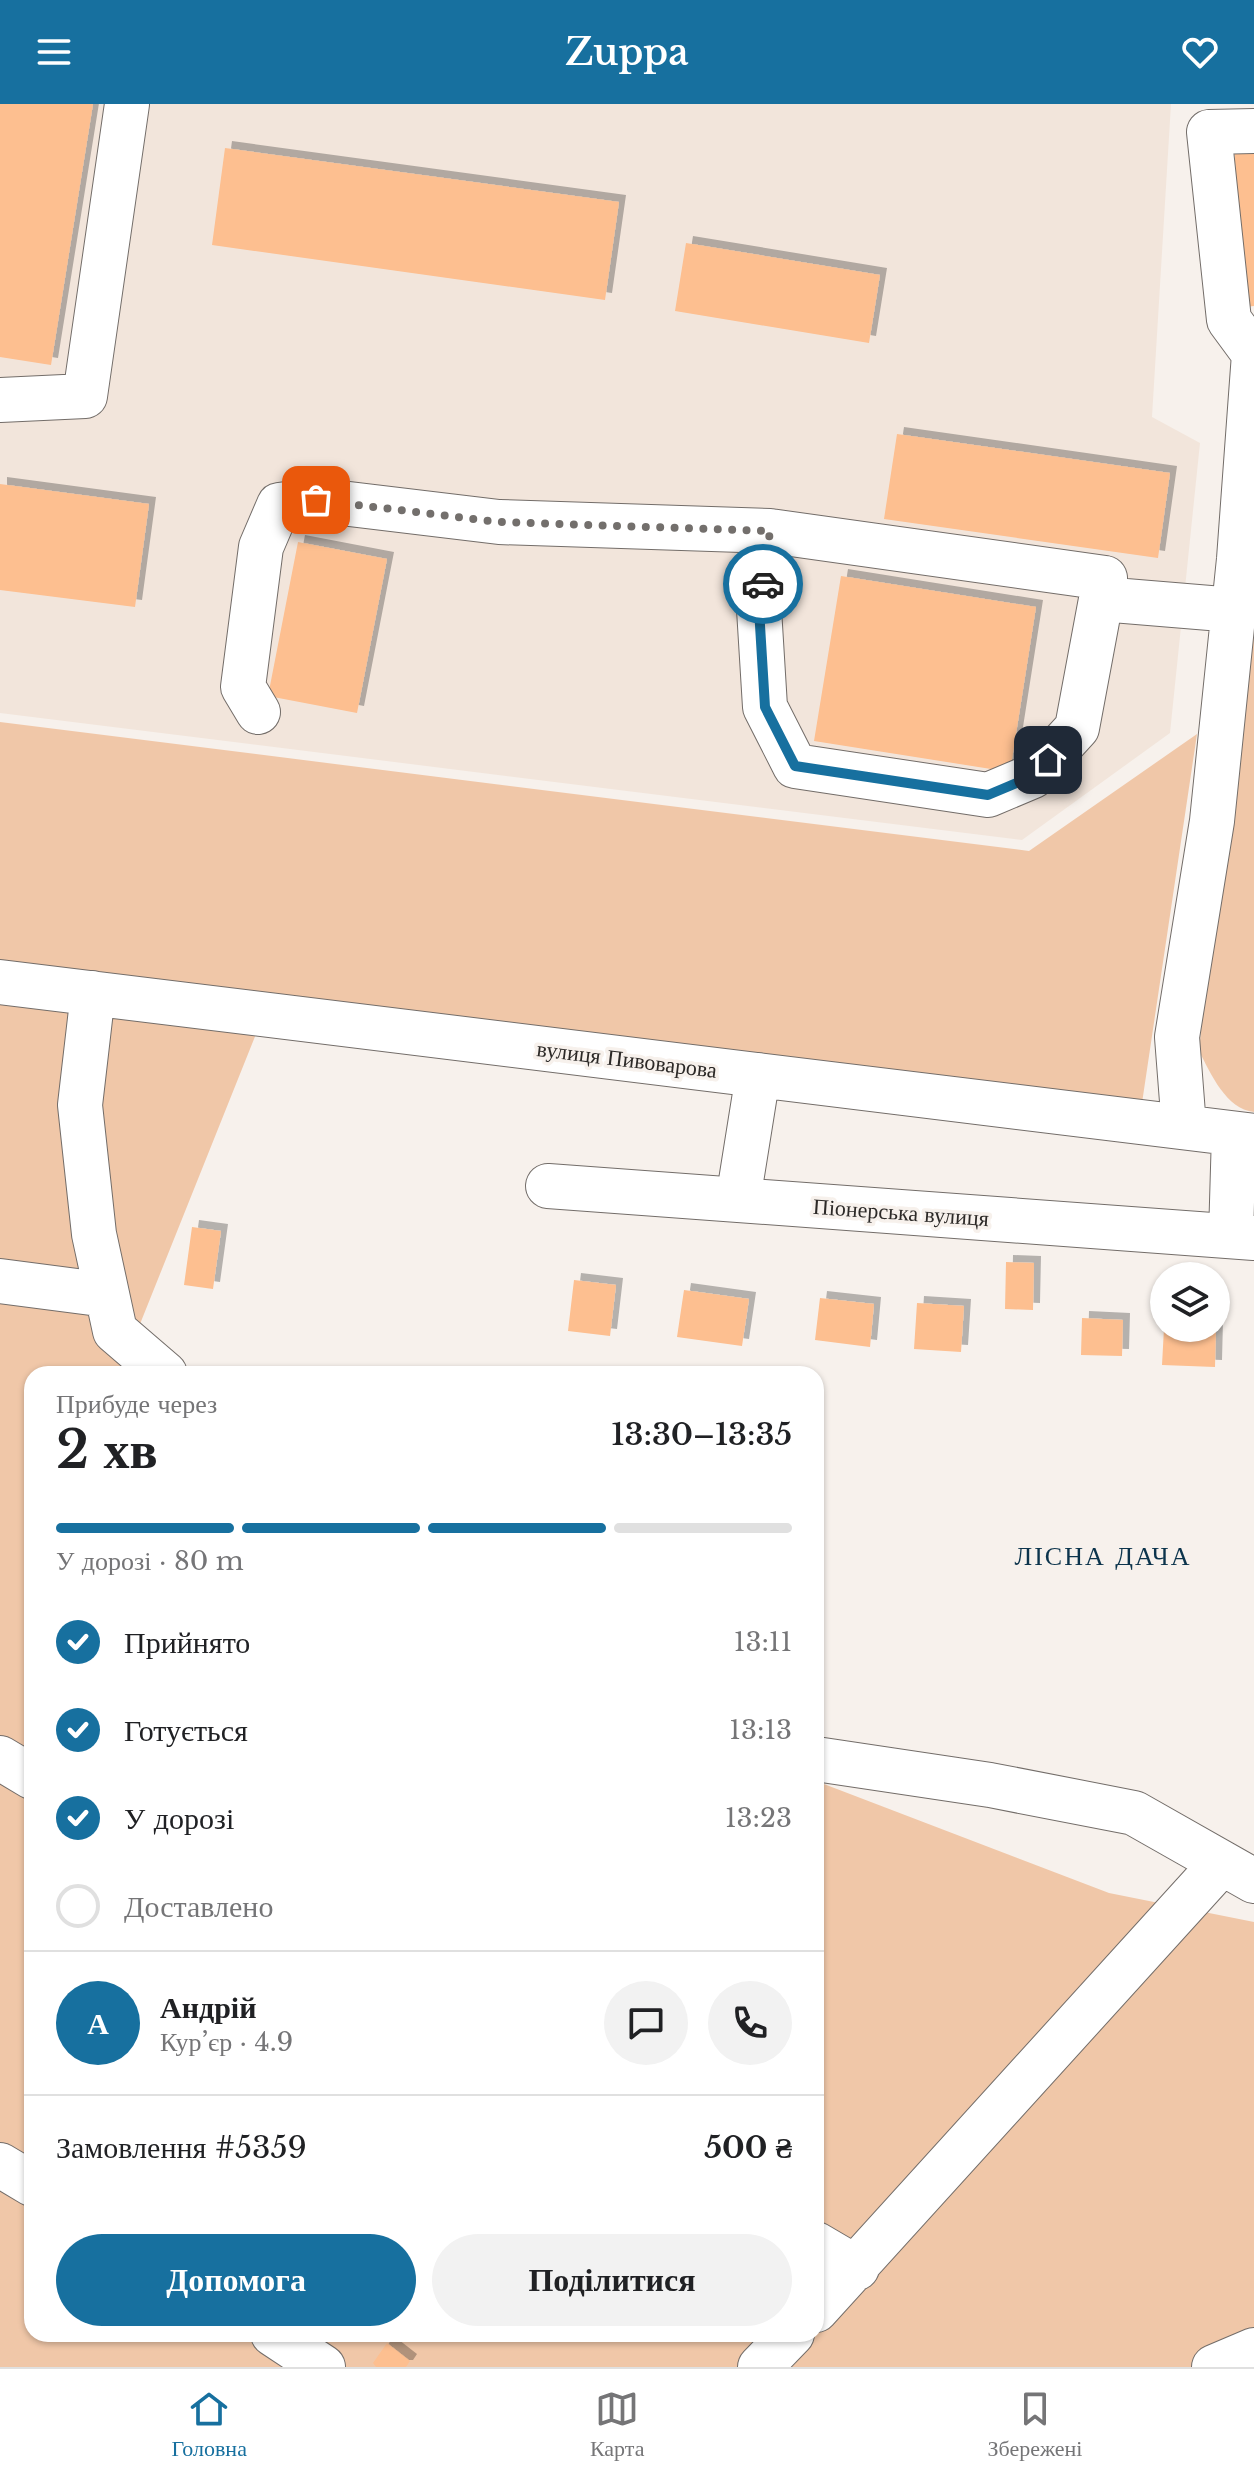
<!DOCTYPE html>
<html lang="uk">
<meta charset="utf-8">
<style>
:root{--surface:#fff;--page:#f2f2f2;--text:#202124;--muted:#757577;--line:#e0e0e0;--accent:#17709f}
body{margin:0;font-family:"Libre Baskerville",serif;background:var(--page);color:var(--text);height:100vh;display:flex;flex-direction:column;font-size:30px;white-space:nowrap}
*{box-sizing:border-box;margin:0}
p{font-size:26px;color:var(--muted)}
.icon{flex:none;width:44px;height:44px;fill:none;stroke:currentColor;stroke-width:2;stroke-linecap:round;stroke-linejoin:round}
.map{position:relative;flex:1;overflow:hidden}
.drawer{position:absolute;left:24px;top:1262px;width:800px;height:976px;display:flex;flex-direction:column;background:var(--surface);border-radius:24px;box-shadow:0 2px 6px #0004}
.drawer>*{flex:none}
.fabs{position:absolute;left:1150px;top:1158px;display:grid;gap:16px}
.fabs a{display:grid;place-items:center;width:80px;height:80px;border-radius:50%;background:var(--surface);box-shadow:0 2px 6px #0004;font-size:40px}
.pin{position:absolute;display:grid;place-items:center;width:68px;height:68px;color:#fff;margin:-34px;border-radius:16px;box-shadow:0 4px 12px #0006}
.courier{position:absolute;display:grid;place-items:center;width:80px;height:80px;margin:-40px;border:6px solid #17709f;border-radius:50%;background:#fff;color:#222;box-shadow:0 2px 10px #0007}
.head em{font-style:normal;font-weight:600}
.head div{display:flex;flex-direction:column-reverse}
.head{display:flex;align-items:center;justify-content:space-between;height:136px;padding:0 32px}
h1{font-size:52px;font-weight:600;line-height:60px}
.bar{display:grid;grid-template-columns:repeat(4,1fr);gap:12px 8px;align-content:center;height:96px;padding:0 32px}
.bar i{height:10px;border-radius:6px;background:var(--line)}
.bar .on{background:var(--accent)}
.bar p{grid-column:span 4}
.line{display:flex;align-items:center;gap:20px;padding:0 32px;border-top:2px solid var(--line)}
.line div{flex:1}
.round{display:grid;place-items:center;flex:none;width:84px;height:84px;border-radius:42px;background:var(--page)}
ol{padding:0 32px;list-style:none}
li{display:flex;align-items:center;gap:24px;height:88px}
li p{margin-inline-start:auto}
li .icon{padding:8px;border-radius:50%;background:var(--accent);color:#fff;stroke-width:4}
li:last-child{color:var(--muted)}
li i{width:44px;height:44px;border:4px solid var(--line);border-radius:50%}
.cta{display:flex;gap:16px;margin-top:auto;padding:16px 32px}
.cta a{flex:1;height:92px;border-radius:48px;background:var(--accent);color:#fff;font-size:32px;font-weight:600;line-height:92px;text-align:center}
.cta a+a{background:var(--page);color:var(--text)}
header{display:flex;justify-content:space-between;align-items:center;height:104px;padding:0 32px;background:var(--accent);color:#fff;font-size:36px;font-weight:600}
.menu{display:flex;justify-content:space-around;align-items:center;height:112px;border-top:2px solid var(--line);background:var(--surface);font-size:22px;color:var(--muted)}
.menu a{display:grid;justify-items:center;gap:4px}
.menu .on{color:var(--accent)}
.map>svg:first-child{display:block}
.built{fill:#f2e5db}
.green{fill:#f0c7a8}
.building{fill:#fdbf90;filter:url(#shadow)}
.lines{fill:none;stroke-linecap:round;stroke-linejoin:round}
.minor-casing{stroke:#736d69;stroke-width:46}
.minor{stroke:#fff;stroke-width:44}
.done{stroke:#736f6c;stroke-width:8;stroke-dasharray:0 14.4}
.route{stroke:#17709f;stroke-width:10}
.labels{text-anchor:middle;stroke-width:7;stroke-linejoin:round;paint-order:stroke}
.street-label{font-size:22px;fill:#2c2927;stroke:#f7f1ec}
.quarter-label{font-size:26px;letter-spacing:2px;fill:#0c344c;stroke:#f7f1ec}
</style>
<header><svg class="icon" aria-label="menu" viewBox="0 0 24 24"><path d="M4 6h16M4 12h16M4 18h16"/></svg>Zuppa<svg class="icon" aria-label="heart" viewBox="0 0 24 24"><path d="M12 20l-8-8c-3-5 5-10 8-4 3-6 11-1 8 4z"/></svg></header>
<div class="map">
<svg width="1254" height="2263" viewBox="0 0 1254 2263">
<defs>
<filter id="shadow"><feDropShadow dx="7" dy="-7" stdDeviation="0" flood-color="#0004"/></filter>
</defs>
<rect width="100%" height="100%" fill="#f7f1ec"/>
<!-- built -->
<path class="built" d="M0 0H1171L1152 313 1200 339 1170 629 1022 736 0 609Z"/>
<!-- green -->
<path class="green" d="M1254 391V1008C1226 1005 1211 970 1199 947Z
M0 618 1029 747 1197 630 1142 999 0 860Z
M0 896 256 930 120 1270H32V2230H816V1677L1109 1789 1254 1818V2263H0Z"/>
<!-- building -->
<path class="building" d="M0 0H93L51 261 0 253Z
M1254 41V202L1245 203 1234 43Z
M225 44 619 98 605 196 212 141Z
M686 139 880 171 869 239 675 207Z
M897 330 1170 369 1158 454 884 415Z
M0 380 149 400 135 503 0 486Z
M298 438 387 455 357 609 268 592Z
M841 472 1036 503 1010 668 814 637Z
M192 1123 221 1127 213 1185 184 1181Z
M1006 1158 1034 1159 1033 1206 1005 1205Z
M574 1176 616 1181 610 1232 568 1227Z
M684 1186 749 1195 742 1242 677 1233Z
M820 1194 874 1200 870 1243 815 1236Z
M917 1199 964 1202 961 1248 914 1245Z
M1082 1214 1123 1216 1122 1252 1081 1251Z
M1164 1224H1216L1215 1263 1162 1261Z
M387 2239 410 2257 406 2263H376L373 2259Z"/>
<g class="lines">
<defs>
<path id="minor" d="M0 296 85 292 127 0
M1101 495 1234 506
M258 608 243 583 261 443 279 401 316 396 499 418 770 427 759 505 765 603 795 662 988 691 1033 672 1077 624 1105 474 770 427
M0 878 1254 1032
M93 889 80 1001 94 1130 115 1227 165 1270
M1184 1023 1177 933 1212 717 1239 455 1254 250 1229 216 1209 28 1254 27
M548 1082 1254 1134
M738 1096 758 971
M1231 1132 1234 1030
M0 1177 107 1191
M0 1654 32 1673
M816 1655 990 1681 1134 1709 1254 1777
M0 2061 32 2080
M816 2140 857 2164
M816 2206 1221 1760
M273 2230 323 2263
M760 2263 792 2230
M1214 2263 1254 2246"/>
</defs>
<!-- minor casing -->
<use href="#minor" class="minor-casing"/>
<!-- minor -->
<use href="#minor" class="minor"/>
</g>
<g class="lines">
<!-- done -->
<path class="done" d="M316 396 499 418 770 427 763 480"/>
<!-- route -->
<path class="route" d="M763 480 759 505 765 603 795 662 988 691 1033 672 1048 656"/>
</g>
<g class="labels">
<!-- street labels -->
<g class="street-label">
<text transform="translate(627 955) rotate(7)" y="8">вулиця Пивоварова</text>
<text transform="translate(901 1108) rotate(4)" y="8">Піонерська вулиця</text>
</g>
<!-- quarter labels -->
<g class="quarter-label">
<text x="1103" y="1461">ЛІСНА ДАЧА</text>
</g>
</g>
</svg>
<div class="fabs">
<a><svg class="icon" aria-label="layers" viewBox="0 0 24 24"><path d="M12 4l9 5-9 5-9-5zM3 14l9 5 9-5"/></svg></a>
</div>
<div class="pin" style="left:316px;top:396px;background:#ea580c"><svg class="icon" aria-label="bag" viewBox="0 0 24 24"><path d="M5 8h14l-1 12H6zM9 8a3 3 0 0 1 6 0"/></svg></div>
<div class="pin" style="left:1048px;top:656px;background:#1f2937"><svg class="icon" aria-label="home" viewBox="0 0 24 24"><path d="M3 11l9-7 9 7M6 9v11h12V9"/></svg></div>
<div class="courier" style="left:763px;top:480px"><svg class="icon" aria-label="car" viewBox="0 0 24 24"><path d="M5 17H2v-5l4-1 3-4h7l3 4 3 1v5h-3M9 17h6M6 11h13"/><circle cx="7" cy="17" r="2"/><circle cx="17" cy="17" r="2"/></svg></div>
<section class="drawer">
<div class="head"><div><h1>2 хв</h1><p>Прибуде через</p></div><em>13:30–13:35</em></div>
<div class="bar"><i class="on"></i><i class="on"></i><i class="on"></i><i></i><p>У дорозі · 80 m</p></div>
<ol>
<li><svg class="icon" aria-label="check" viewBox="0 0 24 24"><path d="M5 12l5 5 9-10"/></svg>Прийнято<p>13:11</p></li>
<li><svg class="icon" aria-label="check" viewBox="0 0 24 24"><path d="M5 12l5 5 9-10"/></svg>Готується<p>13:13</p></li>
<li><svg class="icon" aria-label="check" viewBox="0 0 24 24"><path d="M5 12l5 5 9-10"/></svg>У дорозі<p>13:23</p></li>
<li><i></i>Доставлено</li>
</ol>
<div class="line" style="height:144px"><b class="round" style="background:var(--accent);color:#fff">А</b><div><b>Андрій</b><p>Кур’єр · 4.9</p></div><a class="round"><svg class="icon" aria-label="chat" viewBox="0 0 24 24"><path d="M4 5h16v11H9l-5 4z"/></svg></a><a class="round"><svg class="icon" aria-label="phone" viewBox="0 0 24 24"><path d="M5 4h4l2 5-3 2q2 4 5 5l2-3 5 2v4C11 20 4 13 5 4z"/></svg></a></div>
<div class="line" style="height:104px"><div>Замовлення #5359</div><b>500 ₴</b></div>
<div class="cta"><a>Допомога</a><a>Поділитися</a></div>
</section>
</div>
<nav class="menu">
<a class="on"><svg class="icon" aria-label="home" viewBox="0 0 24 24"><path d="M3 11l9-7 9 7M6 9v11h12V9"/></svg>Головна</a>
<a><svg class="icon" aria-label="map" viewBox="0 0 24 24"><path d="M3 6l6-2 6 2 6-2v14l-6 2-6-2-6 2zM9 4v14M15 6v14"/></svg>Карта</a>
<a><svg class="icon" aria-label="saved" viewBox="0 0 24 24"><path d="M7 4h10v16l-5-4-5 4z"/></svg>Збережені</a>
</nav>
